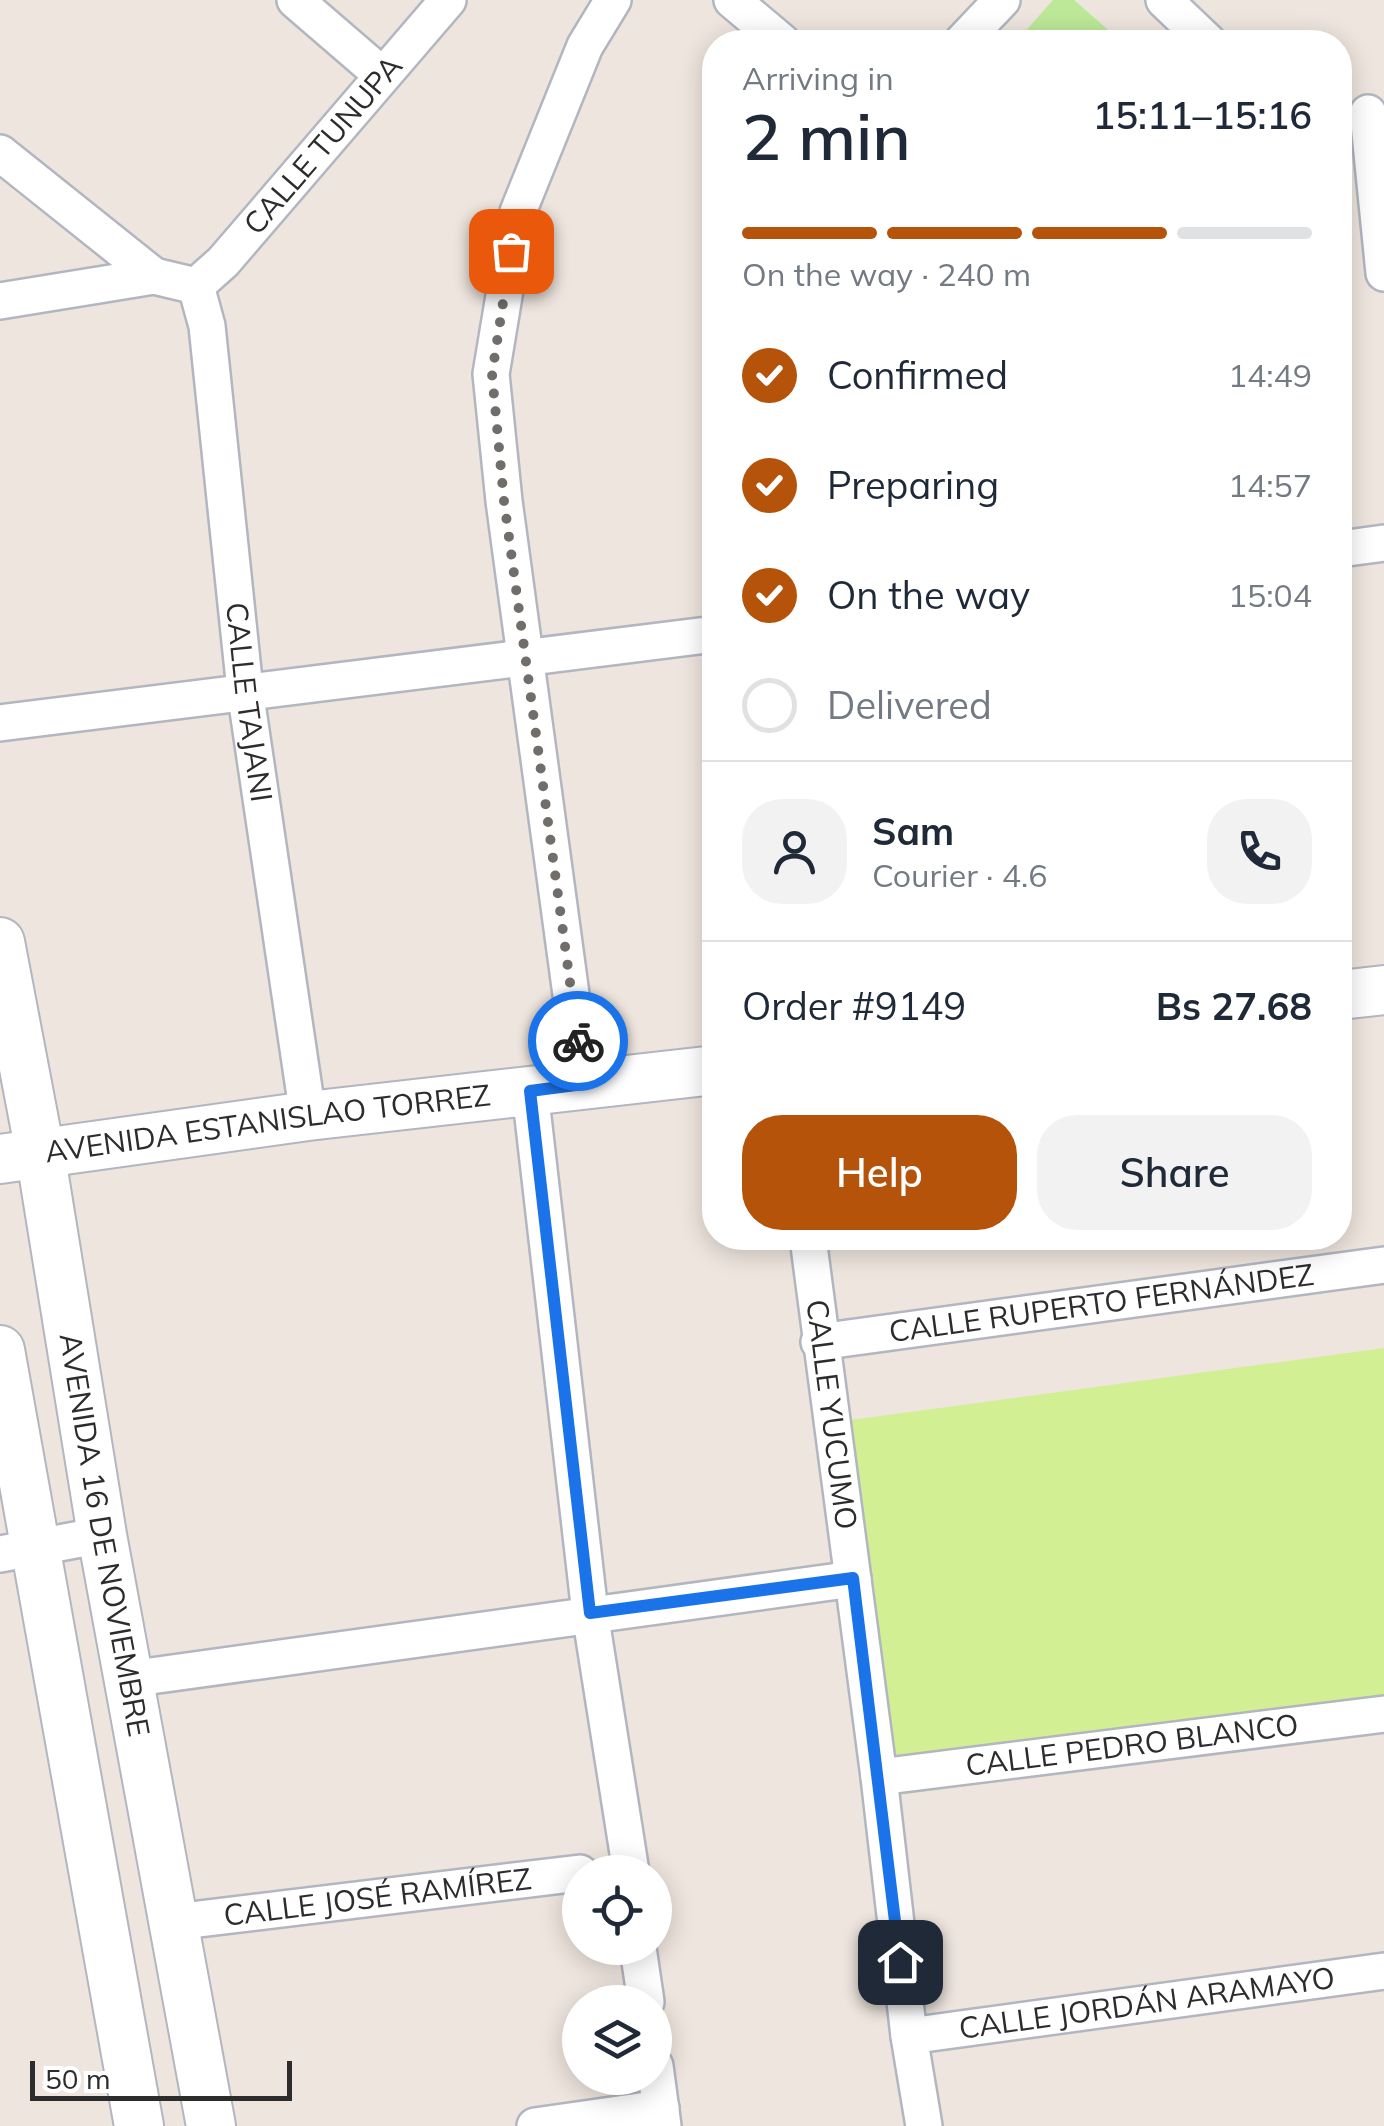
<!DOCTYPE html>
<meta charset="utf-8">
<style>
:root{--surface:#fff;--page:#f2f2f3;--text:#1f2937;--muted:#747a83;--line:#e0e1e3;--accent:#b45309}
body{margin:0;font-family:Mulish,sans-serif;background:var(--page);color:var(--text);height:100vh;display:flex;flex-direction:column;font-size:38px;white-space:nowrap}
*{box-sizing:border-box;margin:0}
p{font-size:32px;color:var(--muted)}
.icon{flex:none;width:55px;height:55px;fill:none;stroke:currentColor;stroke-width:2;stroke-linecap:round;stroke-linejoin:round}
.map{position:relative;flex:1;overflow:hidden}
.details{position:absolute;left:702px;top:30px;width:650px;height:1220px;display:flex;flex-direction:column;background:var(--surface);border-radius:40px;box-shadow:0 5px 25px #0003}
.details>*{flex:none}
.fabs{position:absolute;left:562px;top:1855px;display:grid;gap:20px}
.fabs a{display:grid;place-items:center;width:110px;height:110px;border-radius:50%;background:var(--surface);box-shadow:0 5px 25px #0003;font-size:50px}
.scale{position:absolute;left:30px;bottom:25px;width:262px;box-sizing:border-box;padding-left:10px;border:5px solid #2c2c2c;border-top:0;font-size:28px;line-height:35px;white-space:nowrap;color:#2c2c2c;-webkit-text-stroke:8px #fff;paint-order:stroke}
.pin{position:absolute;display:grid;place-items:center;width:85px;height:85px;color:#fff;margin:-42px;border-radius:20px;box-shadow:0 5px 15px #0006}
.courier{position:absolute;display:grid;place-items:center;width:100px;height:100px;margin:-50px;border:8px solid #1a73e8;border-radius:50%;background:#fff;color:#222;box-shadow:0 2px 12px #0007}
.overview em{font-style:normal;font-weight:600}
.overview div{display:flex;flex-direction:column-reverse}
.overview{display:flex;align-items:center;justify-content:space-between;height:170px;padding:0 40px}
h1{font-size:65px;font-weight:600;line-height:75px}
.bar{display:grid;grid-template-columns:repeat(4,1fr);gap:15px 10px;align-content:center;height:120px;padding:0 40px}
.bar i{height:12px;border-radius:8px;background:var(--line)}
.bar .current{background:var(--accent)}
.bar p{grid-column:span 4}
.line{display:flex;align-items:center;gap:25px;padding:0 40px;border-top:2px solid var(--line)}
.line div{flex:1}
.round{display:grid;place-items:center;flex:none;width:105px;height:105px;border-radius:40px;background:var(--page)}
ol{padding:0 40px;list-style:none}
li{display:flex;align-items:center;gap:30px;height:110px}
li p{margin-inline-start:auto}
li .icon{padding:10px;border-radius:50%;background:var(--accent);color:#fff;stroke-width:4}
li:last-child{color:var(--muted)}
li i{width:55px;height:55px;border:5px solid var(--line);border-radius:50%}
.cta{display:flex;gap:20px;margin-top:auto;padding:20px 40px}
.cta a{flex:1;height:115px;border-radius:40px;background:var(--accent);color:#fff;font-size:40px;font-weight:600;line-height:115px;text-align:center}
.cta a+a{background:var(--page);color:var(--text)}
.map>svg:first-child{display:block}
.green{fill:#bce897}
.pitch{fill:#d3ef93}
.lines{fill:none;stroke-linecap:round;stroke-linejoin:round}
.street-casing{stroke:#b2b6c0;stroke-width:40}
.secondary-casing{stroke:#b2b6c0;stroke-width:52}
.street{stroke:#fff;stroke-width:35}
.secondary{stroke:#fff;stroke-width:48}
.done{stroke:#706d6a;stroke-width:10;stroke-dasharray:0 18}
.route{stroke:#1a73e8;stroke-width:12}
.labels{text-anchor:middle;stroke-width:8;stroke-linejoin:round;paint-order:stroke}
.street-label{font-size:30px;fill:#2c2c2c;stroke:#fff}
</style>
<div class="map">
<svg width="1384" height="2126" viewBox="0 0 1384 2126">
<rect width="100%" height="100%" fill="#eee5de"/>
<!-- green -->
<path class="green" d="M1053 0H1074L1122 42H1016Z"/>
<!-- pitch -->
<path class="pitch" d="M1384 1348V1731L890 1796 843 1421Z"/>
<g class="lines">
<defs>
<g id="street">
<path d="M295 0 382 75"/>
<path d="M732 0 782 42"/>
<path d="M1164 0 1208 42"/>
<path d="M962 42 1002 0"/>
<path d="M1368 113 1384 273"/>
<path d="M0 153 154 276"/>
<path id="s1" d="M196 286 207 326 245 690 308 1116"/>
<path id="s2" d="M196 286 223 262 448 0"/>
<path d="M0 301 154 276 196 286"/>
<path d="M1340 549 1384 543"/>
<path d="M0 723 715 634"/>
<path d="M583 1083 504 501 491 374 518 212 585 46 613 0"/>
<path d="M530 1091 590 1613 631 1872"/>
<path id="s3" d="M808 1238 879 1777 909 2036 924 2126"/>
<path id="s4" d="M819 1342 1384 1265"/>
<path d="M0 1554 102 1535"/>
<path d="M129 1679 853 1579"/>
<path id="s5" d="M879 1777 1384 1714"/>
<path id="s6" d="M174 1922 580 1873"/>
<path d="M638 1948 646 2002"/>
<path id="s7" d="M909 2036 1384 1971"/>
<path d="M655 2066 663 2126"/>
<path d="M535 2126 661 2108"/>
</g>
<g id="secondary">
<path id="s8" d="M0 942 40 1152 102 1535 211 2126"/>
<path d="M1340 995 1384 990"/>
<path id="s9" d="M0 1159 308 1116 715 1070"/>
<path d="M0 1350 139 2126"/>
</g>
</defs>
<!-- street casing -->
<use href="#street" class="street-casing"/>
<!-- secondary casing -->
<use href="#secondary" class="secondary-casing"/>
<!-- street -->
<use href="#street" class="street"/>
<!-- secondary -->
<use href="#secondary" class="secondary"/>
</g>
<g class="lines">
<!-- done -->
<path class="done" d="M511 251 492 374 504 501 578 1041"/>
<!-- route -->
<path class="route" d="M578 1041 583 1084 530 1091 590 1613 853 1578 900 1962"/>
</g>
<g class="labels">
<!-- street labels -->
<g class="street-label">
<text dy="10" stroke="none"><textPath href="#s2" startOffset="190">CALLE TUNUPA</textPath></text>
<text dy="10" stroke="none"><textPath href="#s1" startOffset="420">CALLE TAJANI</textPath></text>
<text dy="10" stroke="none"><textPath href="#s9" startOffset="270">AVENIDA ESTANISLAO TORREZ</textPath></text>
<text dy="10" stroke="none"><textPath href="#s4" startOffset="285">CALLE RUPERTO FERNÁNDEZ</textPath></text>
<text dy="10" stroke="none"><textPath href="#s3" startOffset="178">CALLE YUCUMO</textPath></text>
<text dy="10" stroke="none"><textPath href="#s8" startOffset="602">AVENIDA 16 DE NOVIEMBRE</textPath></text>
<text dy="10" stroke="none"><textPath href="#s5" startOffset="255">CALLE PEDRO BLANCO</textPath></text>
<text dy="10" stroke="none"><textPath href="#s6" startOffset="205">CALLE JOSÉ RAMÍREZ</textPath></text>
<text dy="10" stroke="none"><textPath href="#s7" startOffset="240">CALLE JORDÁN ARAMAYO</textPath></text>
</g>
</g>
</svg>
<div class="fabs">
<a><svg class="icon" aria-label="locate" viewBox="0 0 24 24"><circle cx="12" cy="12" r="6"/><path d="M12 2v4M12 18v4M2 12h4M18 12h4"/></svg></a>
<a><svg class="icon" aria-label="layers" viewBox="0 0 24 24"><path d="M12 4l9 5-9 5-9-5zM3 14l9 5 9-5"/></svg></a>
</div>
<div class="scale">50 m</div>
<div class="pin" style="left:511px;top:251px;background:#ea580c"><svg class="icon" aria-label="bag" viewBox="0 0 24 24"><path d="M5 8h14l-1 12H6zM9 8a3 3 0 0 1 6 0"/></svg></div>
<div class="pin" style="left:900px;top:1962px;background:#1f2937"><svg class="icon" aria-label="home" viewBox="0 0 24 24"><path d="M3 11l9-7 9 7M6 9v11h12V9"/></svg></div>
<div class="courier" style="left:578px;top:1041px"><svg class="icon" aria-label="bike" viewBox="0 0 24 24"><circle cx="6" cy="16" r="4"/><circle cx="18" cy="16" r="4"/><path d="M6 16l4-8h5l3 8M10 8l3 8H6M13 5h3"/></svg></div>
<section class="details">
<div class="overview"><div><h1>2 min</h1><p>Arriving in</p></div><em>15:11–15:16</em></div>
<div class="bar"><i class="current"></i><i class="current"></i><i class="current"></i><i></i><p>On the way · 240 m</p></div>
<ol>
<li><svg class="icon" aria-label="check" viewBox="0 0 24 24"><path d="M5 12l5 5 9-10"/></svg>Confirmed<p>14:49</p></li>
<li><svg class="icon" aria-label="check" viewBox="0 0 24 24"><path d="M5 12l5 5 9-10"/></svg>Preparing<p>14:57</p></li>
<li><svg class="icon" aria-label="check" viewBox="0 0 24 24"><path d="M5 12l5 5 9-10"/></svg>On the way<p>15:04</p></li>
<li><i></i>Delivered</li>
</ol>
<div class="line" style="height:180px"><a class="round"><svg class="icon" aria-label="person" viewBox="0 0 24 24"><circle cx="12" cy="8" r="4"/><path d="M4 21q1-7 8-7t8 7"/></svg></a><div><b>Sam</b><p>Courier · 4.6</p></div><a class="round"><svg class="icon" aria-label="phone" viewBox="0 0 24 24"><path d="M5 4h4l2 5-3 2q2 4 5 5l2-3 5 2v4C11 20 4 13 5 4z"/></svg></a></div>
<div class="line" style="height:130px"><div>Order #9149</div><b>Bs 27.68</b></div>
<div class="cta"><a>Help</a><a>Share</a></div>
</section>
</div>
